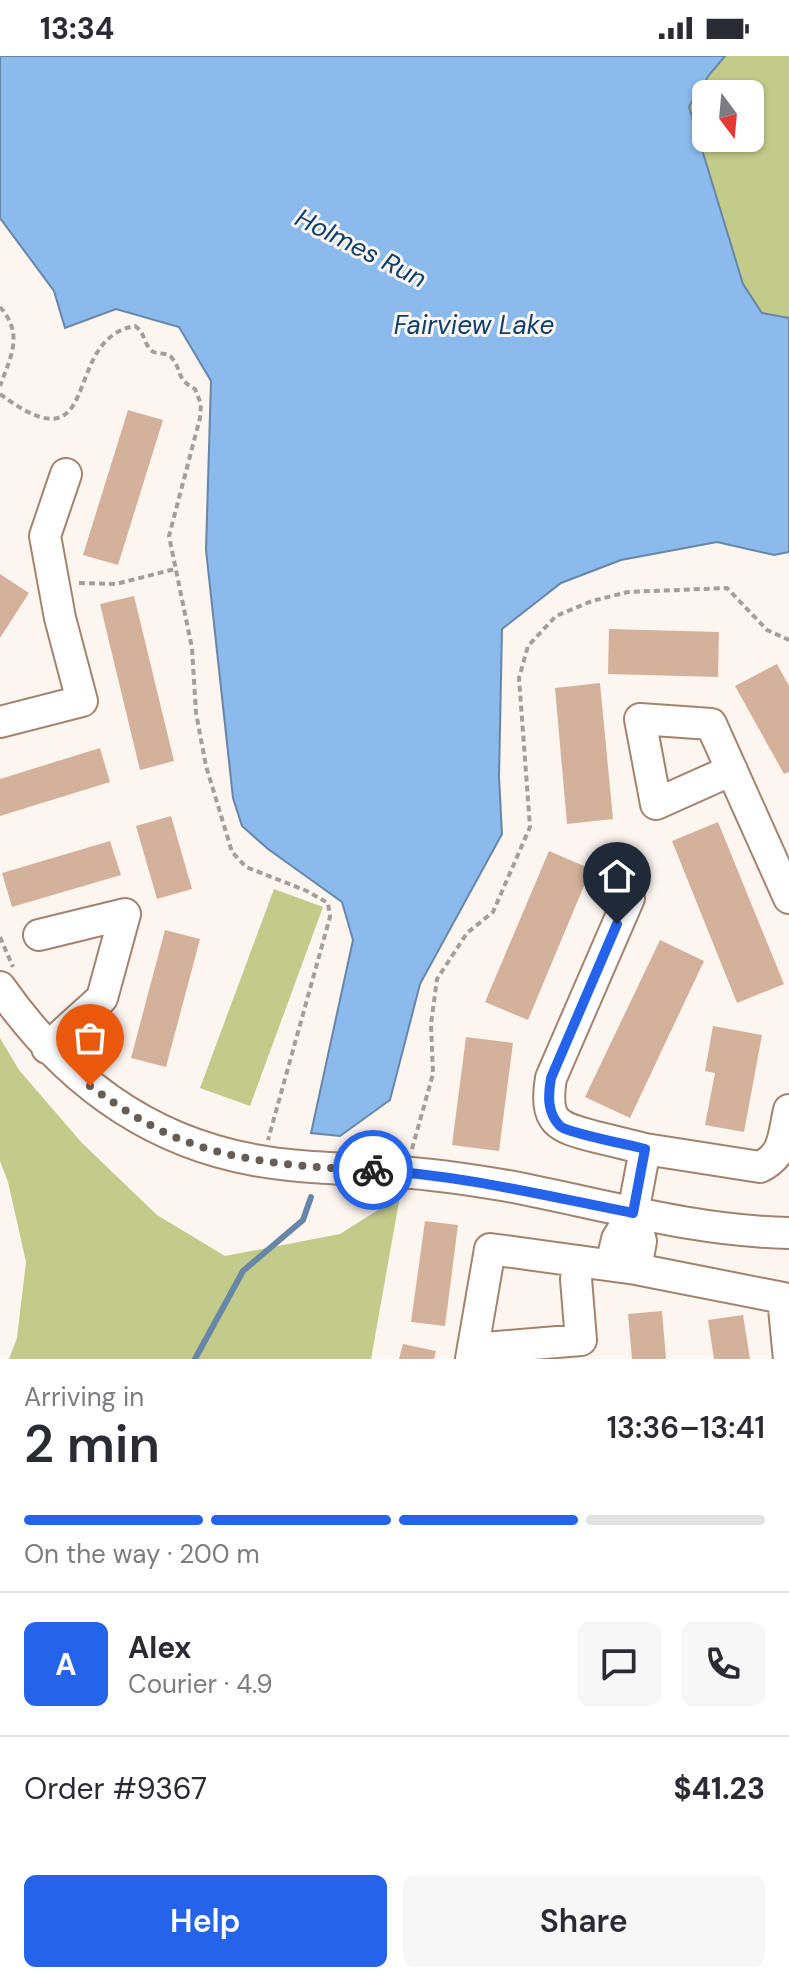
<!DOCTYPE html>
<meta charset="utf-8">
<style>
:root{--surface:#fff;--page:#f7f7f7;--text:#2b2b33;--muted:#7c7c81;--line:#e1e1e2;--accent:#2563eb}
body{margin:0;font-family:"DM Sans",sans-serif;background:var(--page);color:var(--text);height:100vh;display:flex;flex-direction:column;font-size:30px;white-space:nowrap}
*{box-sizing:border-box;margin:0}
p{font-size:26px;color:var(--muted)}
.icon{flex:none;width:44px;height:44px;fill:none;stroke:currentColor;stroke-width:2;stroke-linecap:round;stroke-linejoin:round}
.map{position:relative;height:1303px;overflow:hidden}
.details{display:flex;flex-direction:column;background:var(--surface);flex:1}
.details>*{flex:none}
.needle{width:52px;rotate:164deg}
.controls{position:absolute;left:692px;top:24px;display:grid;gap:16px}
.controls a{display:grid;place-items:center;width:72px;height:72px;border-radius:12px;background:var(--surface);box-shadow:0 2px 6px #0004;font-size:40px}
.pin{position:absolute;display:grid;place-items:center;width:68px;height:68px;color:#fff;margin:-82px -34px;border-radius:50% 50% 50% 0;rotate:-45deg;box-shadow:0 0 8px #0007}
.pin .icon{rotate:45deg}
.courier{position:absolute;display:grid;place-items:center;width:80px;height:80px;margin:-40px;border:6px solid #2563eb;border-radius:50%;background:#fff;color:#222;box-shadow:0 2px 10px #0007}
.head em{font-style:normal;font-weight:600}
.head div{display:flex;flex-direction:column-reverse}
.head{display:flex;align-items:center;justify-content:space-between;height:136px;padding:0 24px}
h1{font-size:52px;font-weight:600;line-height:60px}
.bar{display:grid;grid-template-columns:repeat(4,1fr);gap:12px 8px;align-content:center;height:96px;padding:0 24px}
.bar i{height:10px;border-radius:6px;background:var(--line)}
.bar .selected{background:var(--accent)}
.bar p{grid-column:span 4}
.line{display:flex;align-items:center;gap:20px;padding:0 24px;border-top:2px solid var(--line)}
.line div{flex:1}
.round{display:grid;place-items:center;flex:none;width:84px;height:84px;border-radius:12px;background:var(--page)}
.primary-button{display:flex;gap:16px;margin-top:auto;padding:16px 24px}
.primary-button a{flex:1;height:92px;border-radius:12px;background:var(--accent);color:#fff;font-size:32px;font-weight:600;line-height:92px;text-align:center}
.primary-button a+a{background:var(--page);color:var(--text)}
.status{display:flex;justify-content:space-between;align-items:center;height:56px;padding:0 40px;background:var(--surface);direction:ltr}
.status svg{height:22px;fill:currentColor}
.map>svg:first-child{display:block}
.green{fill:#c2cb8a;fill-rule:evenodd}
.water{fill:#8bbaed;stroke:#6886a7;stroke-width:2}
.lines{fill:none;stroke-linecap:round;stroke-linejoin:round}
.stream{stroke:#6886a7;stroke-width:6}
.building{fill:#d3b19b}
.minor-casing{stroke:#a3836e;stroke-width:34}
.path{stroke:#a69e98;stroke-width:4;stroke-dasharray:6 4;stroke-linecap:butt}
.minor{stroke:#fff;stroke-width:30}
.done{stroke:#665d57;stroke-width:8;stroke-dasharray:0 14.4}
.route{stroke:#2563eb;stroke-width:10}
.labels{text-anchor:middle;stroke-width:6;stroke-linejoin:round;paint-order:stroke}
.water-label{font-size:26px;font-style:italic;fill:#0b3f6d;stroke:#fcf5f0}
</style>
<div class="status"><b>13:34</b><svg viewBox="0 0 49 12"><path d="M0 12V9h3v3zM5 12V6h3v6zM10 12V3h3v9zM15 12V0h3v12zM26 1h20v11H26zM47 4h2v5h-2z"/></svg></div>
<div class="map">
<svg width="789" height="1303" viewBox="0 0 789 1303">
<rect width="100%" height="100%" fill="#fcf5f0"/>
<!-- green -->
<path class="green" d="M725 0H789V262L762 257 743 228 689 51 709 19ZM706 38H750V82H706Z
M274 833 323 851 250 1050 200 1032Z
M0 982 19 1014 82 1087 157 1159 225 1200 340 1178 400 1140 371 1303H9L17 1282 26 1206 8 1126 0 1105Z"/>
<!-- water -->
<path class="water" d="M0 0H725L709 19 689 51 743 228 762 257 789 262V496L774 499 717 486 621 504 561 527 502 573 499 721 502 778 420 928 390 1044 340 1080 311 1077 353 884 342 846 268 793 242 770 233 742 206 494 211 325 179 271 116 253 65 272 54 235 0 162Z"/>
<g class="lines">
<!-- stream -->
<path class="stream" d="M195 1303 243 1215 303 1164 311 1141"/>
</g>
<!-- building -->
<path class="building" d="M128 354 163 364 118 509 83 499Z
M0 518 29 537 0 582Z
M134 540 174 705 140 714 100 548Z
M609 573 719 576 718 621 608 618Z
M777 608 789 630V716L784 718 735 630Z
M600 627 613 763 567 768 555 632Z
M100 692 110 726 0 760V723Z
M171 760 192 833 157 843 136 770Z
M718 766 784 928 737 947 672 785Z
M110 785 121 819 12 851 2 817Z
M549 795 591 813 528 964 485 946Z
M165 874 200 883 166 1011 131 1002Z
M660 884 704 905 630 1062 585 1041Z
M713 970 762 979 744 1076 705 1069 715 1017 705 1015Z
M466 981 513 987 499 1095 452 1089Z
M425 1165 458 1169 445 1270 411 1266Z
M662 1255 666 1303H632L628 1258Z
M743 1259 750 1303H714L708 1264Z
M403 1288 436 1295 434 1303H399Z"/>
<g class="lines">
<defs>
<path id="minor" d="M0 666 82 645 60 562 45 480 66 418
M732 714 656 748 640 663 711 668 789 842
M629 842 551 1022C544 1067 557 1071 596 1081 613 1085 629 1089 645 1093L633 1157
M39 879 125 858 102 942 47 992
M0 931C63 1021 144 1084 254 1104 302 1113 351 1112 399 1116 435 1118 472 1124 508 1130 602 1148 693 1175 789 1177
M645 1093 760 1111C785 1099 783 1080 789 1054
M611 1209 617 1183 633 1157 641 1185 636 1213
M473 1293 581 1284 576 1223 579 1205
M471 1303 490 1193 636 1213 783 1242 789 1303"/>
</defs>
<!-- minor casing -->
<use href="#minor" class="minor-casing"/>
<!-- path -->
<path class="path" d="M0 251C24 278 11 300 0 330
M0 338C106 417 59 283 135 270 144 276 143 283 149 292 155 301 166 294 172 302 183 316 175 322 195 333L201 348 200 362 169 480 192 592 196 657 206 710 232 796 246 811 307 835 328 847 330 861 268 1084
M79 527 116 528 175 513
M0 881 13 911
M412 1093 433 1018 431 968 437 923 467 877 493 856 530 771 519 622 528 590 556 560 592 545 628 536 727 532 767 574 789 584"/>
<!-- minor -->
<use href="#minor" class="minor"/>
</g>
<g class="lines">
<!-- done -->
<path class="done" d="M90 1030C115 1048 140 1065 168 1078 232 1107 304 1111 373 1114"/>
<!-- route -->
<path class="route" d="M373 1114C461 1119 546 1140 633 1157L645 1093C630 1089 568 1077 560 1070 547 1057 548 1039 551 1022L617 868"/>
</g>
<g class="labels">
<!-- water labels -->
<g class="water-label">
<text transform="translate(361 192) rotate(27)" y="9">Holmes Run</text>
<text x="474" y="278">Fairview Lake</text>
</g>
</g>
</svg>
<div class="controls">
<a><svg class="needle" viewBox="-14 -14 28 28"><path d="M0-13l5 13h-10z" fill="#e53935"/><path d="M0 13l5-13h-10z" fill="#7c7c81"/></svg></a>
</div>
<div class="pin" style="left:90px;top:1030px;background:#ea580c"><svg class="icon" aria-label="bag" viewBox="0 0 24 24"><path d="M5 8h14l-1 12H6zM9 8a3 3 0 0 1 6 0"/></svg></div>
<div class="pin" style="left:617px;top:868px;background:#1f2937"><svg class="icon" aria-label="home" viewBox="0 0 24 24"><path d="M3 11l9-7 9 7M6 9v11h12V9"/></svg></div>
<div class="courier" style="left:373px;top:1114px"><svg class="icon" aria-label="bike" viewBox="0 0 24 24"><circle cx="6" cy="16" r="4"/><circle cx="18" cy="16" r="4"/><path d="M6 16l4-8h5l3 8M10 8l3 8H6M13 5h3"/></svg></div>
</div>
<section class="details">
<div class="head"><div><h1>2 min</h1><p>Arriving in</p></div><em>13:36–13:41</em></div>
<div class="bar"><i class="selected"></i><i class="selected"></i><i class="selected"></i><i></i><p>On the way · 200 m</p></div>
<div class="line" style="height:144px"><b class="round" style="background:var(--accent);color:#fff">A</b><div><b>Alex</b><p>Courier · 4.9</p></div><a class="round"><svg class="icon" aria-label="chat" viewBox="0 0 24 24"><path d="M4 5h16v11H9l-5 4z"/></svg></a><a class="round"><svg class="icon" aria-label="phone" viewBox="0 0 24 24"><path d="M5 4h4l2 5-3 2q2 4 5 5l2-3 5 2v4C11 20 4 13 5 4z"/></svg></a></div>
<div class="line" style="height:104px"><div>Order #9367</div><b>$41.23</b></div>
<div class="primary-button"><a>Help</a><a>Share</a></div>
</section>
